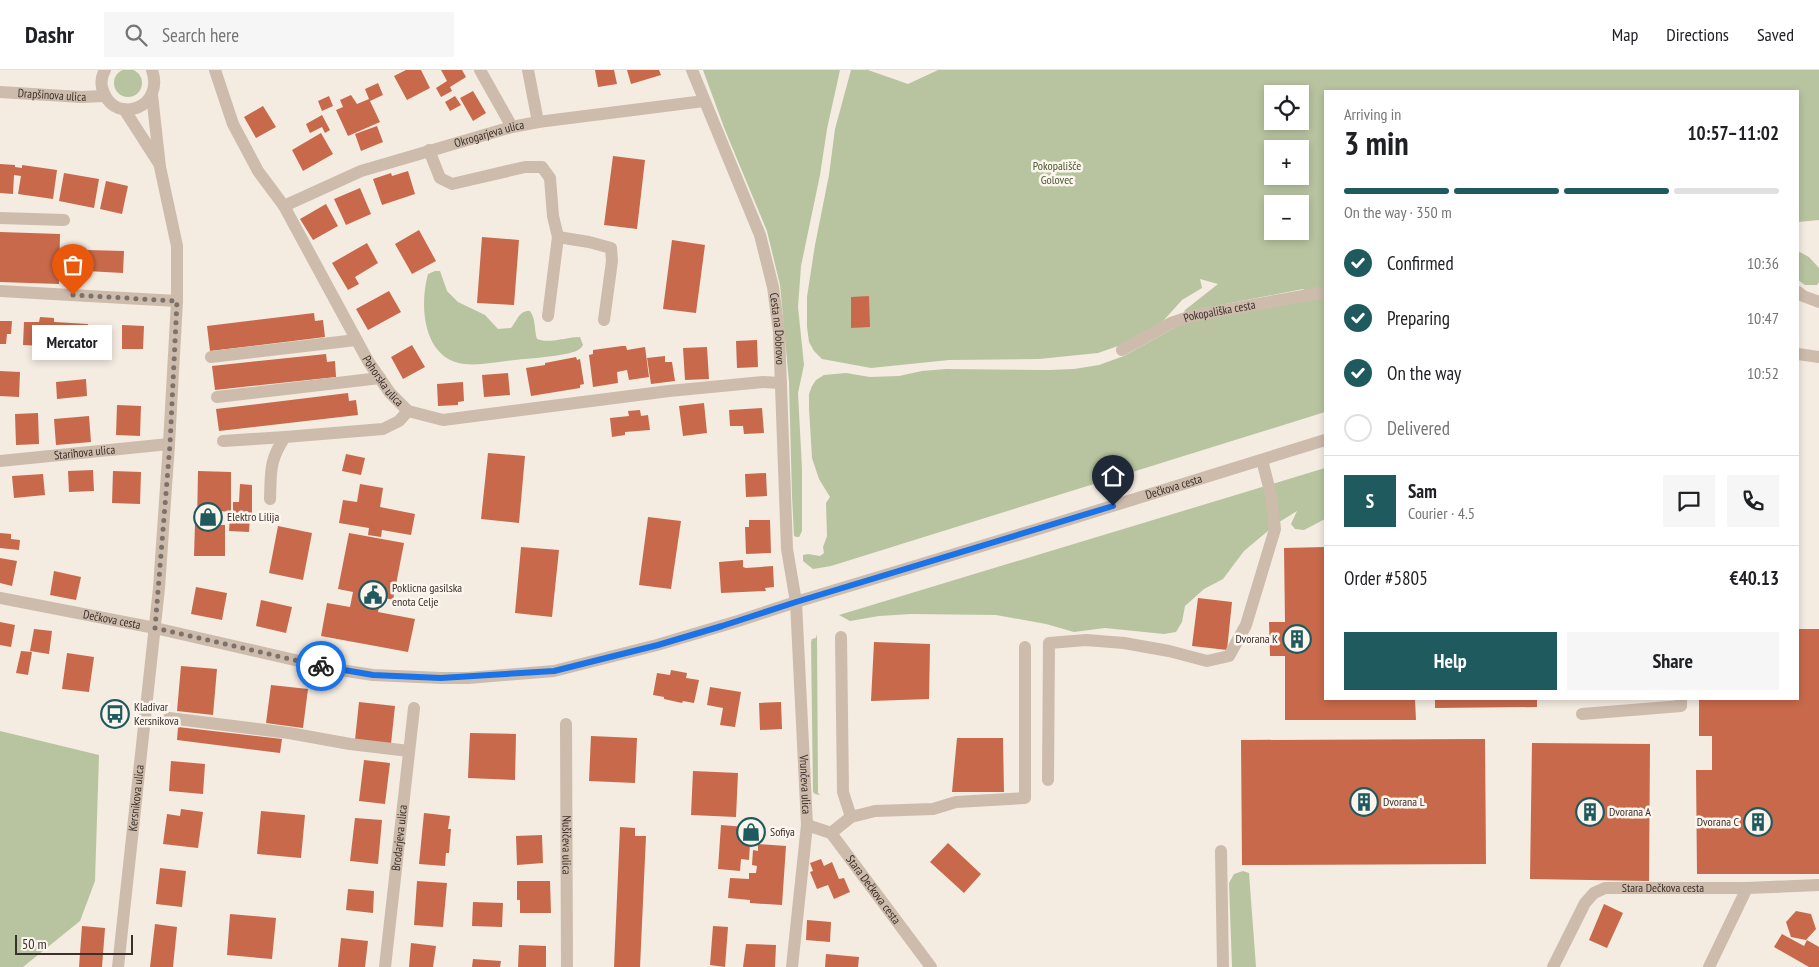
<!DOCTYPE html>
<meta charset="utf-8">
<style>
:root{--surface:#fff;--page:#f6f6f6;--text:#202124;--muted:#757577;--line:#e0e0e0;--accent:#1f5a5e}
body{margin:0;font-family:"PT Sans Narrow",sans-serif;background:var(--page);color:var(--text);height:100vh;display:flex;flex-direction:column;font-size:19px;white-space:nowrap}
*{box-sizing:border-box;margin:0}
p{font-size:16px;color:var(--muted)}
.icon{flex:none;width:28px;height:28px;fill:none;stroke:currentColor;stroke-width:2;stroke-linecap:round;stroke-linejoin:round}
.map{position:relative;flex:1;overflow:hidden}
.drawer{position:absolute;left:1324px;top:20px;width:475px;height:610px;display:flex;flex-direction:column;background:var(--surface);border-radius:0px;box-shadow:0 2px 8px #0003}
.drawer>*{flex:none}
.controls{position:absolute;left:1264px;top:15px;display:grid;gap:10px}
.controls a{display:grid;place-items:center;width:45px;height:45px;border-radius:0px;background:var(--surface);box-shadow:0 2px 8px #0003;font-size:25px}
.scale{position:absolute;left:15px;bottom:12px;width:118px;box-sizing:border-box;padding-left:5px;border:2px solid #3b302b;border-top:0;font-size:14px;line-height:18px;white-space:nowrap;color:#3b302b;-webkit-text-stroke:4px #fbf5ee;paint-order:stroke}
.pin{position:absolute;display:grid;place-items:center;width:42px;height:42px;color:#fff;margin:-51px -21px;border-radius:50% 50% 50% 0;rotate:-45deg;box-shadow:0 0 5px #0007}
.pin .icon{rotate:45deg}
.courier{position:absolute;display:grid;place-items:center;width:50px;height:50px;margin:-25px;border:4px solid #1a73e8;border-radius:50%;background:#fff;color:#222;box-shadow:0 1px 6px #0007}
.bubble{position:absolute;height:35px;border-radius:0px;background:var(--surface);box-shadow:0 2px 8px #0003;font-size:16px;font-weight:700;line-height:35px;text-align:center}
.head em{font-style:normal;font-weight:700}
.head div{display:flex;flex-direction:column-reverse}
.head{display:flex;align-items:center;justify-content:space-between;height:85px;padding:0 20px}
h1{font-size:32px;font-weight:700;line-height:38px}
.bar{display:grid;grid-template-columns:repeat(4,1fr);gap:8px 5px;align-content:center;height:60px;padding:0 20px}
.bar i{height:6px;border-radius:4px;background:var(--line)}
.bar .active{background:var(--accent)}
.bar p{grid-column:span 4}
.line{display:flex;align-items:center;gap:12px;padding:0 20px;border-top:1px solid var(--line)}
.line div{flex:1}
.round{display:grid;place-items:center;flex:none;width:52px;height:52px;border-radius:0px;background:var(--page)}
ol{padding:0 20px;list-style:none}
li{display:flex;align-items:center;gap:15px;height:55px}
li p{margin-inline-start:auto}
li .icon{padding:5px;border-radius:50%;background:var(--accent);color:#fff;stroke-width:4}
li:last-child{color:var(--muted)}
li i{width:28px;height:28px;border:2px solid var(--line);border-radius:50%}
.button{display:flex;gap:10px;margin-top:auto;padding:10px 20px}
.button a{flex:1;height:58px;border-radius:0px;background:var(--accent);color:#fff;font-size:20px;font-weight:700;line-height:58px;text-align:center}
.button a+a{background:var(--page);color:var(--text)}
header{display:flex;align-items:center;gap:30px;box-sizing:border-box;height:70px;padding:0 25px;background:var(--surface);border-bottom:1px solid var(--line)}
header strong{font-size:24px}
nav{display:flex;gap:28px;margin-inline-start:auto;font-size:18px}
.search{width:350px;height:45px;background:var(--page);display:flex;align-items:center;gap:12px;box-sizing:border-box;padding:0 18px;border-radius:0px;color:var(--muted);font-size:19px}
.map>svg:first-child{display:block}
.green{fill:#b8c4a0;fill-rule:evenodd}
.building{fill:#c8694b}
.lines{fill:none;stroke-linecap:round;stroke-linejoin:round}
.minor{stroke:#cdbbac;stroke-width:12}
.done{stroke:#7c716b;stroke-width:5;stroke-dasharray:0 9}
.route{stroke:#1a73e8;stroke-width:6}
.labels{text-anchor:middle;stroke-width:5;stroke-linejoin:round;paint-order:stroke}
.street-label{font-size:12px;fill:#3b302b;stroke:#fbf5ee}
.park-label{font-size:12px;fill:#4a5a2e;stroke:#fbf5ee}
.poi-label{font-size:12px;fill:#3b302b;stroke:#fbf5ee;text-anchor:start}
</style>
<header>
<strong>Dashr</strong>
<div class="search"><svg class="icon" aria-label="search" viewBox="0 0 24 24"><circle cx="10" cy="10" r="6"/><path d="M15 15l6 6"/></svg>Search here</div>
<nav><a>Map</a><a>Directions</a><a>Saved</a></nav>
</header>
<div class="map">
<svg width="1819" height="897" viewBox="0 0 1819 897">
<rect width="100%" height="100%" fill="#f4ebe1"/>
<!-- green -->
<path class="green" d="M114 13a14 14 0 1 1 28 0a14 14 0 1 1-28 0Z
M703 0H840L827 59 820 105 801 196 798 237 804 295 798 323 802 399V461L799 467H797L794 466 792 426 789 312 780 215 767 161 725 60Z
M851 0H868L908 14 938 0H1819V150L1798 152V21H1325V342L831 496 813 499 803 491V485L808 484 820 486 824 483 823 477 827 466 826 433 830 427 819 409 812 388 809 338V324L812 316 816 310 824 305 846 303 870 307 899 306 922 301 946 299 1049 300 1074 299 1099 295 1124 286 1176 257 1195 251 1317 229 1303 219 1184 242 1185 240 1218 214 1200 209 1202 218 1182 230 1163 251 1118 276 1098 283 1039 289 949 290 871 298 822 289 814 281 809 272 807 257V227L815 175 829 105 835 59ZM1272 24H1300V51H1272ZM1272 79H1300V106H1272ZM1272 134H1300V161H1272Z
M1798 181 1809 187 1819 198V212L1817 215H1805L1798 210Z
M435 201H440L447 221 458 232 485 245 498 259 511 258C517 251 519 240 530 241 536 249 534 260 537 269 550 274 566 267 580 267L583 275C582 277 580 279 578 280 571 285 536 288 525 289 507 290 483 296 464 294 423 289 419 236 428 204Z
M1325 398V449L1304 460 1295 459 1291 454 1297 441 1276 454 1244 481 1223 509 1204 519 1185 536 1182 552 1176 562 1164 564 1105 558 1074 562 1046 554 996 545 911 544 879 546 850 551 839 545Z
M817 564 818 723 820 725 815 724 813 722 811 572 812 569 816 568Z
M0 661 99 685 95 811 80 851 23 897H0Z
M1243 801 1249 803 1256 897H1232L1229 813 1234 804Z"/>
<!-- building -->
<path class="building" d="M406 0H421L430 18 407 30 394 6Z
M441 0H462L466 7 450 17 452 21 441 27 436 18 447 11Z
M595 0H614L617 14 598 17Z
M627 0H659L661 5 631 14Z
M378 13 383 25 370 31 380 52 348 66 336 40 343 37 340 30 351 25 357 34 369 29 365 19Z
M473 21 486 43 473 51 460 28Z
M329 26 333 36 322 41 318 31Z
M455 26 461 35 450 41 445 32Z
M263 36 276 57 256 68 244 47Z
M322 45 330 60 325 63 322 57 310 63 306 54Z
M377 56 383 72 361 81 355 64Z
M321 63 333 84 303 101 292 80Z
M613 86 645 90 637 159 604 155Z
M0 94 15 95V97L22 98V95L57 100 53 129 18 124 21 106 14 105 13 124 0 123Z
M408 101 415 124 382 135 373 109 391 103 392 106Z
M64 103 99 109 94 138 59 131Z
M106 111 128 116 122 144 100 139Z
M360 118 371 144 346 155 334 129Z
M326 134 338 156 313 170 300 149Z
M419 160 436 191 412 204 395 174Z
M0 162 60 164 59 214 0 212Z
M482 167 519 170 514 235 477 233Z
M672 170 705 175 696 243 663 239Z
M367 173 378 193 355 207 359 214 348 220 332 193Z
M87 180 124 181 123 203 86 201Z
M389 221 401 242 368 260 356 239Z
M869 226 870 257 851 258V227Z
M314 243 315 251 323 250 325 267 210 281 207 256Z
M40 247 54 248V252L88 254 86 278 23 275 24 252H39Z
M0 251H12L11 264H7L6 274H0Z
M122 255 144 256 143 279H122Z
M757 270 758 297 737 298 736 271Z
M412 275 425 297 403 309 391 287Z
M622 276H626L627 280 645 277 649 307 629 310 627 300 617 302 618 313 593 317 589 285 593 284V280Z
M707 277 709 309 685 310 683 278Z
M326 284 327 292 335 291 336 307 215 320 212 296Z
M665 286V292H672L675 311 651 314 647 288Z
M576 287 577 290 580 289 584 314 580 315V318L531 326 526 298 545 295V293Z
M0 301 20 302 19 327 0 326Z
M508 303 510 325 484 327 482 305Z
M86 309 87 326 57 329 56 312Z
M463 312 464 331 458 332V335L438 336 437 314Z
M348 323 349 331 356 330 358 345 219 361 216 339Z
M704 333 707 363 683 366 679 336Z
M117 335 141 336 140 366 116 365Z
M762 338 764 363 744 364 743 356H730L729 340Z
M640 340 641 346 648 345 650 360 625 362V365L612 367 610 348 629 346 628 341Z
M38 343 39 374 16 375 15 344Z
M89 346 91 372 56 375 54 349Z
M488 383 525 386 519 453 481 449Z
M346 384 365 388 361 405 342 401Z
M93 400 94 421 69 422 68 401Z
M113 401 141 402 140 434 112 433Z
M198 401 231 402V442L219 441 218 453H197Z
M766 403 767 426 746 427 745 404Z
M43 404 45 425 14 428 12 406Z
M240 414 252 415V443H233V432H239Z
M360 414 383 418 380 437 415 444 411 465 382 460 381 467 368 465 369 458 339 453 343 430 357 432Z
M230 446 250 447 249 462 229 461Z
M648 447 681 451 671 519 639 515Z
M749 450H770L771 483 746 484 745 457H749Z
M195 454 225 455V486H194Z
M278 456 312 463 303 510 269 503Z
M0 463 11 464V469L20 470 19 480 0 478Z
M349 463 404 473 393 530 381 527 378 542 415 549 408 582 321 566 327 533 350 537 353 522 338 519Z
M521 477 559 480 552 547 515 543Z
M1325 477V629H1415L1416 650H1285V586H1270L1269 552H1285L1284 478Z
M0 488 17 491 12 516 0 513Z
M743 490V497L746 498 773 496 774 517 765 518 766 521 721 523 719 492Z
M54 501 81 507 76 530 50 525Z
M196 517 227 523 222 550 191 544Z
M1198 528 1232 532 1227 580 1192 576Z
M261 530 292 537 286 563 256 556Z
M0 552 15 555 11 577 0 575Z
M34 559 52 561 49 584 30 581Z
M1798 559H1819V804H1697L1696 700H1712V666H1699V629H1798Z
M874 572 930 574 929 629 871 631Z
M21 581 32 582 28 605 16 603Z
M67 583 94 587 89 622 62 619Z
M181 596 217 599 213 645 177 641Z
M671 600 687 603 686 608 699 610 694 633 683 631 682 633 664 629V627L653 625 657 603 670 605Z
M271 615 308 619 303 658 266 653Z
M710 617 741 622 735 657 720 655 723 638 707 635Z
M1435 629H1537V637L1435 638Z
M359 632 395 636 391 674 355 670Z
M781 632 782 659 760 660 759 633Z
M178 657 282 669 280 683 177 670Z
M470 663 516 664 515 710 468 708Z
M591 666 637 668 635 713 589 711Z
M957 668H1003L1004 722H952Z
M1485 669 1486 794 1242 795 1241 670Z
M1532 673 1650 674 1649 811 1530 809Z
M364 690 390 693 385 734 359 731Z
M171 691 205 694 203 724 169 721Z
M693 701 738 703 736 747 691 745Z
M181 739 203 742 198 778 163 774 167 744 180 746Z
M261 741 305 745 301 788 257 784Z
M424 743 450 746 448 759H451L449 783H446L445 796 419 794Z
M355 748 382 750 378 794 350 791Z
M721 755 757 758 755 774H750L749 790 741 789 740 801 718 799Z
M620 757 635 758V766H646L640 897H614Z
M542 765 543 793 517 795 516 766Z
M948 773 981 804 964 823 930 792Z
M758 774 786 776 782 835 750 833V830L728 828 730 808 749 809V803H756L757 796 752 795 753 780 758 781Z
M821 789 824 796 832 792 839 809 844 808 850 822 834 829 828 815 817 819 810 802 813 801 810 793Z
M160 798 186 801 182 837 156 834Z
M417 811 447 813 443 857 414 855Z
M517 811H550L551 843H520V830H517Z
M348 819 374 821 373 843 346 840Z
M473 832 503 833 502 857 472 856Z
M1604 834 1623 843 1607 878 1589 870Z
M1796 841 1811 844 1816 859 1806 870 1791 867 1786 852Z
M230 844 276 848 272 889 227 885Z
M807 850 831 852 830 872 806 870Z
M155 854 177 857 173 897H150Z
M82 856 105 858 102 897H79Z
M713 856 728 857 725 897 710 895Z
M1782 864 1804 876 1807 870 1819 877V897H1809L1774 877Z
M341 868 368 871 365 897H338Z
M411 873 436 876 433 897H409Z
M746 874 776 875 775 897H743Z
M519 875 546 876V897H518Z
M826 884 859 887 858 897H825Z
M473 889 501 891 500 897H472Z"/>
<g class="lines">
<!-- minor -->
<g class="minor">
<path d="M105 0C101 7 100 15 104 23 117 55 165 37 152 0"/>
<path id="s1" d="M215 0 233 54 258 101 284 136 368 291 390 323 408 341 443 350 669 321 763 312 781 313"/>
<path d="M480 0 512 57"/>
<path d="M528 0 538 52"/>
<path id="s2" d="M692 0 760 165 773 217 779 262 787 479 796 532 807 755 792 897"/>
<path id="s3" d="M0 22 81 27 105 26"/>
<path d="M124 39 158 92"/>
<path d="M429 80 440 108 452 114 525 97H542L550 108 553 146 558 167 548 246"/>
<path id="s4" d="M284 136 361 101 512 57 538 52 704 31"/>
<path d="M0 148 64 150"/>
<path d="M558 167 589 172 611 178 612 191 604 250"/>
<path d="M0 221 177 231"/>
<path d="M1798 222 1803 226 1819 232"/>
<path id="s5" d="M1122 280 1171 253 1192 246 1325 222"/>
<path d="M1798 284 1819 287"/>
<path d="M211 287 356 270"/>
<path d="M217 327 380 308"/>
<path d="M223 371 285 367"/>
<path id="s6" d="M0 391 169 374"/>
<path d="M270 429C271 403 269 390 285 367L383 359 399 351 408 341"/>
<path id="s7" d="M0 528 155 558 334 599 373 605 441 608H468L554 601 657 575 738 551 796 532 1038 459 1325 370"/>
<path d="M841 567 843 722 851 747"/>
<path d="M1582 644 1681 636V629"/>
<path d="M169 648 289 663 350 674 409 681"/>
<path id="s8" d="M566 654 567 897"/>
<path d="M1048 710 1049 573 1086 570 1124 573 1169 581 1207 591 1229 586 1246 555 1275 459 1271 425 1262 390"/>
<path id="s9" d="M807 755 831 763 931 897"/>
<path d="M831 763 851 747 875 741 933 739 956 732 1025 728V577"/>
<path d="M1221 781 1223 897"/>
<path id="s10" d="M118 897 159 518 169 374 177 231V176L160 97 152 25"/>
<path id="s11" d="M385 897 414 638"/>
<path id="s12" d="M1553 897 1585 833 1594 823 1605 818H1747L1819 815"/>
<path d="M1709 897 1747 818"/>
</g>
</g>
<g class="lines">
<!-- done -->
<path class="done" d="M73 225 177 231 170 374 155 558 321 596"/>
<!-- route -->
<path class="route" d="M321 596 373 605 441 608 554 601 658 575 722 556 796 532 1113 436"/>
</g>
<!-- icons -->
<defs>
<symbol id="shop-ring" viewBox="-11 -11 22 22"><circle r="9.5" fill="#fbf5ee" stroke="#1f5a5e" stroke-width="1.5"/><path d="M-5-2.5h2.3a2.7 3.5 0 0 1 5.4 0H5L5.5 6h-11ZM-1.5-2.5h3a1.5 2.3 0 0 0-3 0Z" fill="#1f5a5e"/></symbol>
<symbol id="civic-ring" viewBox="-11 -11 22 22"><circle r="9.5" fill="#fbf5ee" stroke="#1f5a5e" stroke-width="1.5"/><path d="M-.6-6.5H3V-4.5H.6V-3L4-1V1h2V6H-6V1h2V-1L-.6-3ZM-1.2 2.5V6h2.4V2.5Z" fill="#1f5a5e"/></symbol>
<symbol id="building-ring" viewBox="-11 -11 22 22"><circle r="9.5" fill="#fbf5ee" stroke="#1f5a5e" stroke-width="1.5"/><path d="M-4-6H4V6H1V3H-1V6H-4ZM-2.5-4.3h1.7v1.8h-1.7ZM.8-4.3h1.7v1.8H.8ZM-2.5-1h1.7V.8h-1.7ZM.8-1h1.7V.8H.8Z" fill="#1f5a5e"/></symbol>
<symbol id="bus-ring" viewBox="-11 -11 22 22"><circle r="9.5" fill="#fbf5ee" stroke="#1f5a5e" stroke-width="1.5"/><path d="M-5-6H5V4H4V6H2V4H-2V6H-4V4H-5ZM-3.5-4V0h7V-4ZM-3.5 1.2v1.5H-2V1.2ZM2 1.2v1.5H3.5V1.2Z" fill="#1f5a5e"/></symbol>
</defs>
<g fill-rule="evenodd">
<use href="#shop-ring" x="192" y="431" width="32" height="32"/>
<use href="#civic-ring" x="357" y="509" width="32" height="32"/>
<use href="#building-ring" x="1281" y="553" width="32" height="32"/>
<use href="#bus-ring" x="99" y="628" width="32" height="32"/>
<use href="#building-ring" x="1348" y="716" width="32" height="32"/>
<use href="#building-ring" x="1574" y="726" width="32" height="32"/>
<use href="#building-ring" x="1742" y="736" width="32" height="32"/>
<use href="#shop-ring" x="735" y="746" width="32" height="32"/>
</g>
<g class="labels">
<!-- street labels -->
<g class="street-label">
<text dy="4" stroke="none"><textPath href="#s3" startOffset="52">Drapšinova ulica</textPath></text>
<text dy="4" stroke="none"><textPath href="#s4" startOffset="218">Okrogarjeva ulica</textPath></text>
<text dy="4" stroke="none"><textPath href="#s5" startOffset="106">Pokopališka cesta</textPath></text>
<text dy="4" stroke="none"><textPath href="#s2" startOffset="274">Cesta na Dobrovo</textPath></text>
<text dy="4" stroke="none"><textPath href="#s1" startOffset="355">Pohorska ulica</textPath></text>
<text dy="4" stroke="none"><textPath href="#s6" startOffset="85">Starihova ulica</textPath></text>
<text dy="4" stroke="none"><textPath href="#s7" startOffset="1209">Dečkova cesta</textPath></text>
<text dy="4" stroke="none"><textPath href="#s7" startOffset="114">Dečkova cesta</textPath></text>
<text dy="4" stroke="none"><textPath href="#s2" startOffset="731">Vrunčeva ulica</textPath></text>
<text dy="4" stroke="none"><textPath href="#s10" startOffset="170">Kersnikova ulica</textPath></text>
<text dy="4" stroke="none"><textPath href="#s11" startOffset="130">Brodarjeva ulica</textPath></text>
<text dy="4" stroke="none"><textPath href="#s8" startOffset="121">Nušičeva ulica</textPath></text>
<text dy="4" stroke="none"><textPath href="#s12" startOffset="155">Stara Dečkova cesta</textPath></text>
<text dy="4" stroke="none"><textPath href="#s9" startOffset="96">Stara Dečkova cesta</textPath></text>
</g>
<!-- park labels -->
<g class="park-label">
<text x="1057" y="100">Pokopališče<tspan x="1057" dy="14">Golovec</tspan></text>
</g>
<!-- poi labels -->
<g class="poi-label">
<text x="227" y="451">Elektro Lilija</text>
<text x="392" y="522">Poklicna gasilska<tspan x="392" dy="14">enota Celje</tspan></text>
<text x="1278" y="573" text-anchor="end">Dvorana K</text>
<text x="134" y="641">Kladivar<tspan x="134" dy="14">Kersnikova</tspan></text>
<text x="1383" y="736">Dvorana L</text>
<text x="1609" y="746">Dvorana A</text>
<text x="1739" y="756" text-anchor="end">Dvorana C</text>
<text x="770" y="766">Sofiya</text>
</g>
</g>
</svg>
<div class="controls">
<a><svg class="icon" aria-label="locate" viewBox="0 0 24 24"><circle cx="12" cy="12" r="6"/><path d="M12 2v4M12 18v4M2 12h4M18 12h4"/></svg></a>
<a>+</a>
<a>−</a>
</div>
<div class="scale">50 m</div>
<div class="pin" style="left:73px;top:225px;background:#ea580c"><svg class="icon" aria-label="bag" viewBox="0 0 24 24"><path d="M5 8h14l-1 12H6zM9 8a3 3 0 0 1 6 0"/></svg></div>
<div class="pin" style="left:1113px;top:436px;background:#1f2937"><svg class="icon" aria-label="home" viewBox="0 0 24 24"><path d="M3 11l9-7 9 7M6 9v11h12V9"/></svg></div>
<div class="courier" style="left:321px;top:596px"><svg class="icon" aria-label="bike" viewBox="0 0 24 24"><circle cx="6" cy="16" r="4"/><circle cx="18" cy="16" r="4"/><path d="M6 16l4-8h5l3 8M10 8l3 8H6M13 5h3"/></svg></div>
<div class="bubble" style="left:32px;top:255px;width:80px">Mercator</div>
<section class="drawer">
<div class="head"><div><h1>3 min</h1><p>Arriving in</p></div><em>10:57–11:02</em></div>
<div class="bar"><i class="active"></i><i class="active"></i><i class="active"></i><i></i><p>On the way · 350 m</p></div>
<ol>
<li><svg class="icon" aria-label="check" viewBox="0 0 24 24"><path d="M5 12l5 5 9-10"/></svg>Confirmed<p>10:36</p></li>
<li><svg class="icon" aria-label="check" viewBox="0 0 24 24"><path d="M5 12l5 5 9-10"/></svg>Preparing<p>10:47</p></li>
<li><svg class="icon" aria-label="check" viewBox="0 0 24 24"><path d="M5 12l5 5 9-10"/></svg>On the way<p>10:52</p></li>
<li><i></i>Delivered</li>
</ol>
<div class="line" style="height:90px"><b class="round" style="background:var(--accent);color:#fff">S</b><div><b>Sam</b><p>Courier · 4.5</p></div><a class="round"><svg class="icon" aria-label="chat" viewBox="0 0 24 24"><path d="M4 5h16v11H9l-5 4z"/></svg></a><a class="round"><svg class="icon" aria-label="phone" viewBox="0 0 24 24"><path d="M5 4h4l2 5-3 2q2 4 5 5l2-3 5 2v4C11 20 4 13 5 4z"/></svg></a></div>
<div class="line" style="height:65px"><div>Order #5805</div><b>€40.13</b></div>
<div class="button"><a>Help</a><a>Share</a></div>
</section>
</div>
